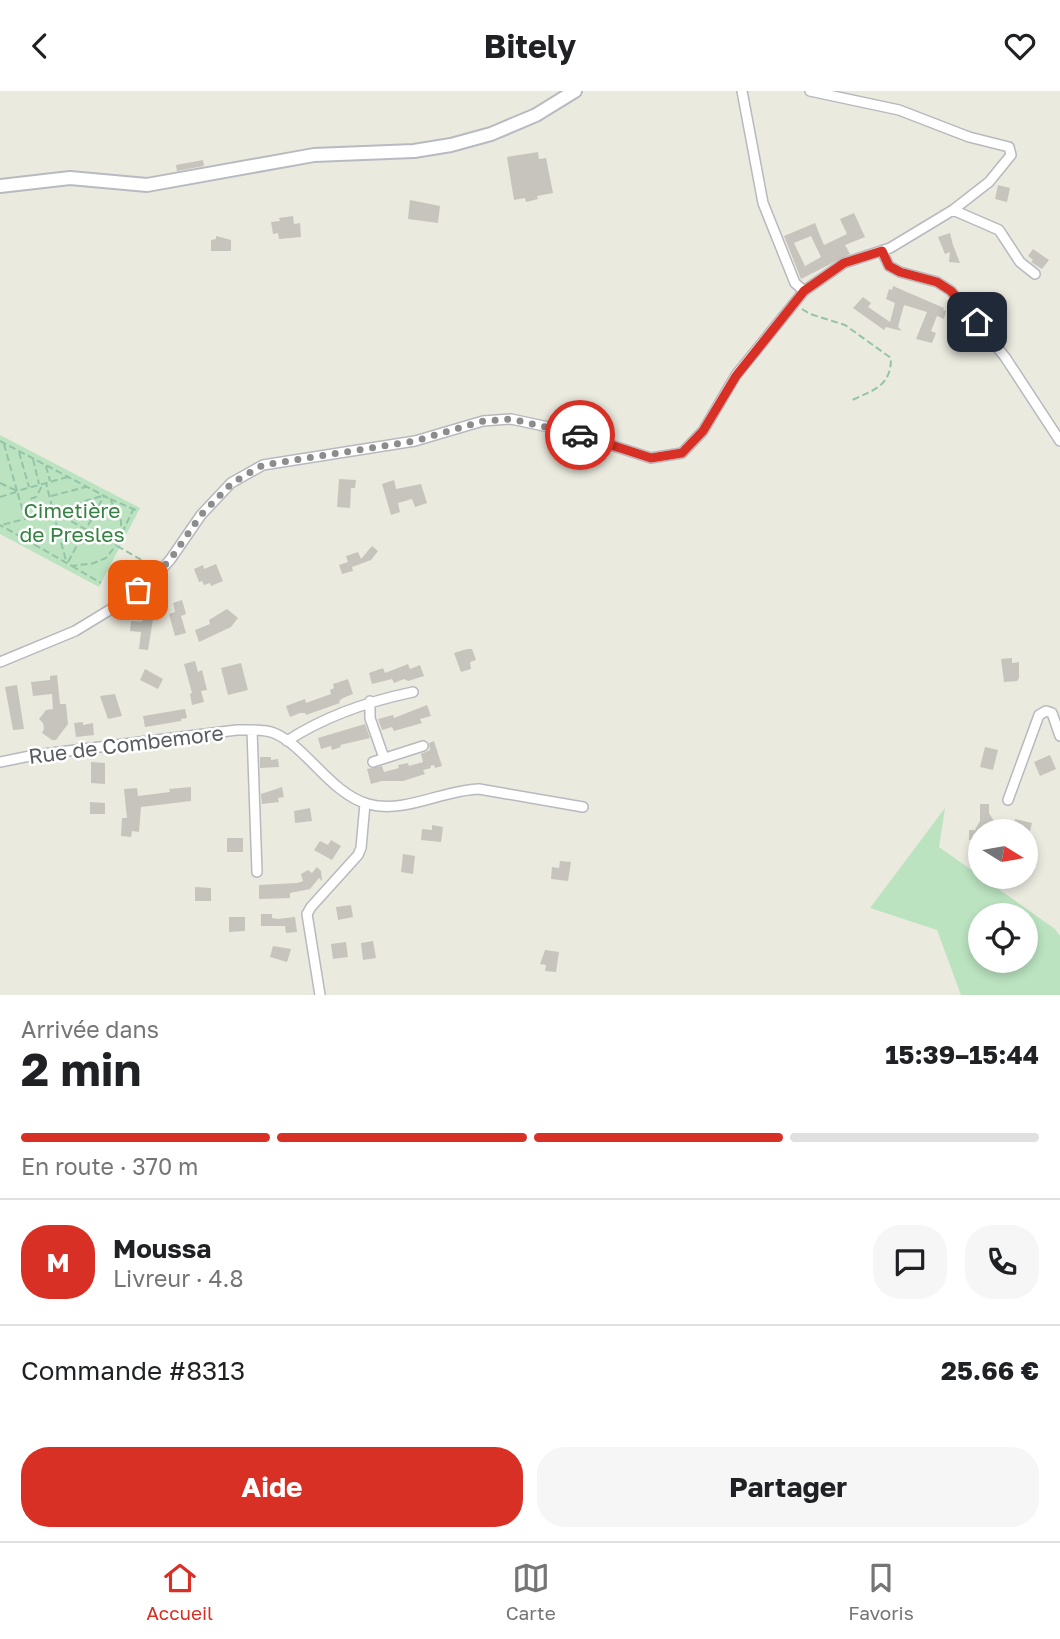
<!DOCTYPE html>
<html lang="fr">
<meta charset="utf-8">
<style>
:root{--surface:#fff;--page:#f6f6f6;--text:#202124;--muted:#757577;--line:#e0e0e0;--accent:#d93025}
body{margin:0;font-family:"Golos Text",sans-serif;background:var(--page);color:var(--text);height:100vh;display:flex;flex-direction:column;font-size:26px;white-space:nowrap}
*{box-sizing:border-box;margin:0}
p{font-size:23px;color:var(--muted)}
.icon{flex:none;width:38px;height:38px;fill:none;stroke:currentColor;stroke-width:2;stroke-linecap:round;stroke-linejoin:round}
.map{position:relative;height:904px;overflow:hidden}
.side{display:flex;flex-direction:column;background:var(--surface);flex:1}
.side>*{flex:none}
.needle{width:46px;rotate:101deg}
.tools{position:absolute;left:968px;top:728px;display:grid;gap:14px}
.tools a{display:grid;place-items:center;width:70px;height:70px;border-radius:50%;background:var(--surface);box-shadow:0 4px 10px #0003;font-size:35px}
.pin{position:absolute;display:grid;place-items:center;width:60px;height:60px;color:#fff;margin:-30px;border-radius:14px;box-shadow:0 4px 10px #0006}
.courier{position:absolute;display:grid;place-items:center;width:70px;height:70px;margin:-35px;border:5px solid #d93025;border-radius:50%;background:#fff;color:#222;box-shadow:0 2px 9px #0007}
.overview em{font-style:normal;font-weight:700}
.overview div{display:flex;flex-direction:column-reverse}
.overview{display:flex;align-items:center;justify-content:space-between;height:119px;padding:0 21px}
h1{font-size:46px;font-weight:700;line-height:52px}
.bar{display:grid;grid-template-columns:repeat(4,1fr);gap:10px 7px;align-content:center;height:84px;padding:0 21px}
.bar i{height:9px;border-radius:5px;background:var(--line)}
.bar .current{background:var(--accent)}
.bar p{grid-column:span 4}
.line{display:flex;align-items:center;gap:18px;padding:0 21px;border-top:2px solid var(--line)}
.line div{flex:1}
.round{display:grid;place-items:center;flex:none;width:74px;height:74px;border-radius:28px;background:var(--page)}
.action{display:flex;gap:14px;margin-top:auto;padding:14px 21px}
.action a{flex:1;height:80px;border-radius:28px;background:var(--accent);color:#fff;font-size:28px;font-weight:700;line-height:80px;text-align:center}
.action a+a{background:var(--page);color:var(--text)}
header{display:flex;justify-content:space-between;align-items:center;height:91px;padding:0 21px;background:var(--surface);font-size:32px;font-weight:700}
.tab-bar{display:flex;justify-content:space-around;align-items:center;height:98px;border-top:2px solid var(--line);background:var(--surface);font-size:19px;color:var(--muted)}
.tab-bar a{display:grid;justify-items:center;gap:4px}
.tab-bar .current{color:var(--accent)}
.map>svg:first-child{display:block}
.green{fill:#bbe3c0;fill-rule:evenodd}
.building{fill:#c6c4bc;fill-rule:evenodd}
.lines{fill:none;stroke-linecap:round;stroke-linejoin:round}
.street-casing{stroke:#b7b9be;stroke-width:12}
.secondary-casing{stroke:#b8bac1;stroke-width:16}
.path{stroke:#94c4a7;stroke-width:2;stroke-dasharray:7 3.5;stroke-linecap:butt}
.street{stroke:#fff;stroke-width:9}
.secondary{stroke:#fff;stroke-width:12}
.done{stroke:#8b8d8c;stroke-width:7;stroke-dasharray:0 12.6}
.route{stroke:#d93025;stroke-width:9}
.labels{text-anchor:middle;stroke-width:5;stroke-linejoin:round;paint-order:stroke}
.park-label{font-size:21px;fill:#358342;stroke:#fff}
.street-label{font-size:21px;fill:#585b60;stroke:#fff}
</style>
<header><svg class="icon" aria-label="back" viewBox="0 0 24 24"><path d="M15 5l-7 7 7 7"/></svg>Bitely<svg class="icon" aria-label="heart" viewBox="0 0 24 24"><path d="M12 20l-8-8c-3-5 5-10 8-4 3-6 11-1 8 4z"/></svg></header>
<div class="map">
<svg width="1060" height="904" viewBox="0 0 1060 904">
<rect width="100%" height="100%" fill="#ebeadf"/>
<!-- green -->
<path class="green" d="M0 344 140 417 99 496 0 443Z
M945 717 939 756 1055 838 1060 845V904H961L937 839 870 817ZM980 824H1026V870H980Z"/>
<!-- building -->
<path class="building" d="M538 61 539 68 546 67 553 102 537 105 538 108 526 111 525 107 514 109 507 66Z
M203 69 204 75 177 80 176 74Z
M998 94 1010 97 1007 111 995 108Z
M410 109 440 115 438 132 408 128Z
M854 122 865 146 845 154 850 163 801 188 784 145 815 132 824 154 847 143 840 128ZM811 145 821 166 805 175 794 152Z
M293 125 294 133 300 132 301 146 279 148 278 142 273 143 271 131 280 130 279 127Z
M950 142 953 154 960 172 949 171 950 161 945 163 938 146Z
M216 145 231 149V160H211V149L216 148Z
M1033 158 1049 169 1042 178 1031 171 1033 169 1028 165Z
M893 195 944 217 943 219 946 220 944 228 937 225 931 240 936 242 932 252 916 248 927 221 904 214 898 236 902 240 886 236 884 239 853 217 863 206 871 212 868 216 890 231 895 212 886 208 889 198 892 199Z
M339 388 356 389 355 397H351L350 417 337 416Z
M394 389 396 398 421 393 427 412 415 416 412 408 398 412 400 421 391 424 382 393Z
M372 455 378 460 371 469 352 476 353 480 342 483 339 474 348 471 346 465 358 461 361 468Z
M216 473 223 490 211 495 210 492 204 494 202 490 199 491 194 478 203 474 204 478Z
M182 509 186 523 181 525 186 542 175 545 169 523 175 521 173 512Z
M227 518 238 527 231 536 199 551 195 539 210 533 209 529Z
M143 526 153 528 148 559 139 558 141 541 130 540 131 530 142 531Z
M467 558H472L476 569 470 571 471 578 461 581 454 562Z
M1012 567V572L1019 571V587L1017 590 1004 591 1001 568Z
M195 570 198 581 202 579 207 599 201 600 204 611 192 614 190 603 192 602 184 573Z
M241 572 248 599 228 604 221 577Z
M408 573 410 578 420 574 424 585 408 590 404 588 394 592 392 588 372 593 369 582 383 577 385 582Z
M145 578 163 588 158 598 140 589Z
M57 584 60 613H66L68 633 56 649H52L42 642 44 638 43 632 39 628 46 619 53 618 52 603 33 605 31 591 50 589V585Z
M348 588 353 603 343 607 339 610 340 612 306 624 305 622H300L290 626 286 615 305 608 306 612 331 603 330 599 334 597 333 593Z
M17 594 24 638 13 639 5 596Z
M115 603 122 625 108 628 100 605Z
M427 614 431 625 420 628 422 632 394 640 392 636 382 639 378 628 393 624 394 627Z
M185 618 187 627 181 628V630L145 636 143 625Z
M83 631V634L93 632 94 644 76 646 74 632Z
M365 633 370 647 340 654 341 656 332 659 331 655 321 658 318 647Z
M434 650 442 675 435 677 434 674 430 675 431 677 423 679 425 683 403 690H382L371 693 367 678 382 675 384 681 399 677 398 674 408 672 409 675 423 671 421 663 430 659 429 652Z
M985 656 998 659 993 679 980 676Z
M1050 664 1056 678 1040 685 1034 671Z
M260 666H271V669L278 668 279 676 260 677Z
M91 671 105 672V693L91 692Z
M191 696V710L141 716 139 741 132 740 131 746 121 745 122 727H127L124 698 137 697 138 705 170 701 169 698Z
M282 696 284 706 278 707 279 711 262 713 261 703Z
M90 711 105 712V723H90Z
M980 713H989V722L995 732 989 740H980V749H969V739H975L980 730Z
M310 717 312 730 295 732 294 720Z
M1015 728 1032 732 1030 740H1012Z
M432 734 443 736 441 751 421 749 422 738 432 739Z
M227 747H243V761H227Z
M331 749 341 755 332 769 314 759 320 750 328 754Z
M403 763 415 765 413 783 401 781Z
M560 770 571 771 568 790 551 788 552 776 559 777Z
M317 776 321 780 322 790 319 787 310 798 290 802V807L259 808V794L297 792 303 790 301 783 308 779 312 782Z
M195 796 211 797V810H195Z
M351 814 353 826 338 829 336 816Z
M261 823H272V827L278 828 295 826 297 841 286 842 285 835H261Z
M229 826H245V840L229 841Z
M373 850 376 867 363 869 361 852Z
M346 851 348 866 333 868 331 853Z
M273 855 291 858 287 871 270 866Z
M545 859 559 861 556 881 545 880 546 874 540 873Z"/>
<g class="lines">
<defs>
<path id="street" d="M742 0 763 112 795 192 804 200
M953 119 999 139 1020 171 1035 183
M882 160 889 175 900 181 937 191 951 200 1005 266 1060 350
M0 571 75 540 126 509 151 490 170 469 201 424 231 392 263 374 415 350 483 330 511 328 567 340 651 367 682 362 703 340 736 284 804 200 844 172 890 157 953 119 989 91 1011 64 1009 56 969 46 899 19 810 0
M370 610V627L384 667
M252 639 257 781
M287 650C325 625 370 610 413 601
M0 671 35 664 237 639C248 639 264 638 274 642 306 655 331 703 368 713 405 723 442 699 479 698L583 716
M373 671 423 655
M1008 709 1039 624 1046 620 1052 622 1060 645
M320 904 307 823 311 816 358 764 361 757 365 713"/>
<path id="secondary" d="M0 95 70 87 147 94 314 64 414 60 451 54 491 43 536 24 575 0"/>
</defs>
<!-- street casing -->
<use href="#street" class="street-casing"/>
<!-- secondary casing -->
<use href="#secondary" class="secondary-casing"/>
<!-- path -->
<path class="path" d="M802 218 810 223 845 234 891 267C891 296 873 299 850 310
M0 350 110 408 121 430V443L116 454 106 467 94 472 72 475 0 434
M4 353 17 400 68 386
M19 361 29 396
M33 368 39 393
M46 375 50 390
M0 392 17 400 25 428 1 434
M51 405 86 396
M0 406 16 401
M110 408 138 420
M54 419 102 405
M53 420 85 438
M53 421 66 470
M26 427 53 420 46 392
M26 427 32 415 30 408 36 406 42 395
M122 442 133 419
M117 455 152 475
M68 471 104 405
M72 475 101 492"/>
<!-- street -->
<use href="#street" class="street"/>
<!-- secondary -->
<use href="#secondary" class="secondary"/>
</g>
<g class="lines">
<!-- done -->
<path class="done" d="M138 499 170 469 201 424 232 392 263 374 415 350 483 330 511 328 580 344"/>
<!-- route -->
<path class="route" d="M580 344 651 367 682 362 703 340 736 285 804 200 844 172 882 160 889 175 900 181 937 191 951 200 977 231"/>
</g>
<g class="labels">
<!-- park labels -->
<g class="park-label">
<text x="72" y="427">Cimetière<tspan x="72" dy="24">de Presles</tspan></text>
</g>
<!-- street labels -->
<g class="street-label">
<text transform="translate(126 654) rotate(-7)" y="7">Rue de Combemore</text>
</g>
</g>
</svg>
<div class="tools">
<a><svg class="needle" viewBox="-14 -14 28 28"><path d="M0-13l5 13h-10z" fill="#e53935"/><path d="M0 13l5-13h-10z" fill="#757577"/></svg></a>
<a><svg class="icon" aria-label="locate" viewBox="0 0 24 24"><circle cx="12" cy="12" r="6"/><path d="M12 2v4M12 18v4M2 12h4M18 12h4"/></svg></a>
</div>
<div class="pin" style="left:138px;top:499px;background:#ea580c"><svg class="icon" aria-label="bag" viewBox="0 0 24 24"><path d="M5 8h14l-1 12H6zM9 8a3 3 0 0 1 6 0"/></svg></div>
<div class="pin" style="left:977px;top:231px;background:#1f2937"><svg class="icon" aria-label="home" viewBox="0 0 24 24"><path d="M3 11l9-7 9 7M6 9v11h12V9"/></svg></div>
<div class="courier" style="left:580px;top:344px"><svg class="icon" aria-label="car" viewBox="0 0 24 24"><path d="M5 17H2v-5l4-1 3-4h7l3 4 3 1v5h-3M9 17h6M6 11h13"/><circle cx="7" cy="17" r="2"/><circle cx="17" cy="17" r="2"/></svg></div>
</div>
<section class="side">
<div class="overview"><div><h1>2 min</h1><p>Arrivée dans</p></div><em>15:39–15:44</em></div>
<div class="bar"><i class="current"></i><i class="current"></i><i class="current"></i><i></i><p>En route · 370 m</p></div>
<div class="line" style="height:126px"><b class="round" style="background:var(--accent);color:#fff">M</b><div><b>Moussa</b><p>Livreur · 4.8</p></div><a class="round"><svg class="icon" aria-label="chat" viewBox="0 0 24 24"><path d="M4 5h16v11H9l-5 4z"/></svg></a><a class="round"><svg class="icon" aria-label="phone" viewBox="0 0 24 24"><path d="M5 4h4l2 5-3 2q2 4 5 5l2-3 5 2v4C11 20 4 13 5 4z"/></svg></a></div>
<div class="line" style="height:91px"><div>Commande #8313</div><b>25.66 €</b></div>
<div class="action"><a>Aide</a><a>Partager</a></div>
</section>
<nav class="tab-bar">
<a class="current"><svg class="icon" aria-label="home" viewBox="0 0 24 24"><path d="M3 11l9-7 9 7M6 9v11h12V9"/></svg>Accueil</a>
<a><svg class="icon" aria-label="map" viewBox="0 0 24 24"><path d="M3 6l6-2 6 2 6-2v14l-6 2-6-2-6 2zM9 4v14M15 6v14"/></svg>Carte</a>
<a><svg class="icon" aria-label="saved" viewBox="0 0 24 24"><path d="M7 4h10v16l-5-4-5 4z"/></svg>Favoris</a>
</nav>
